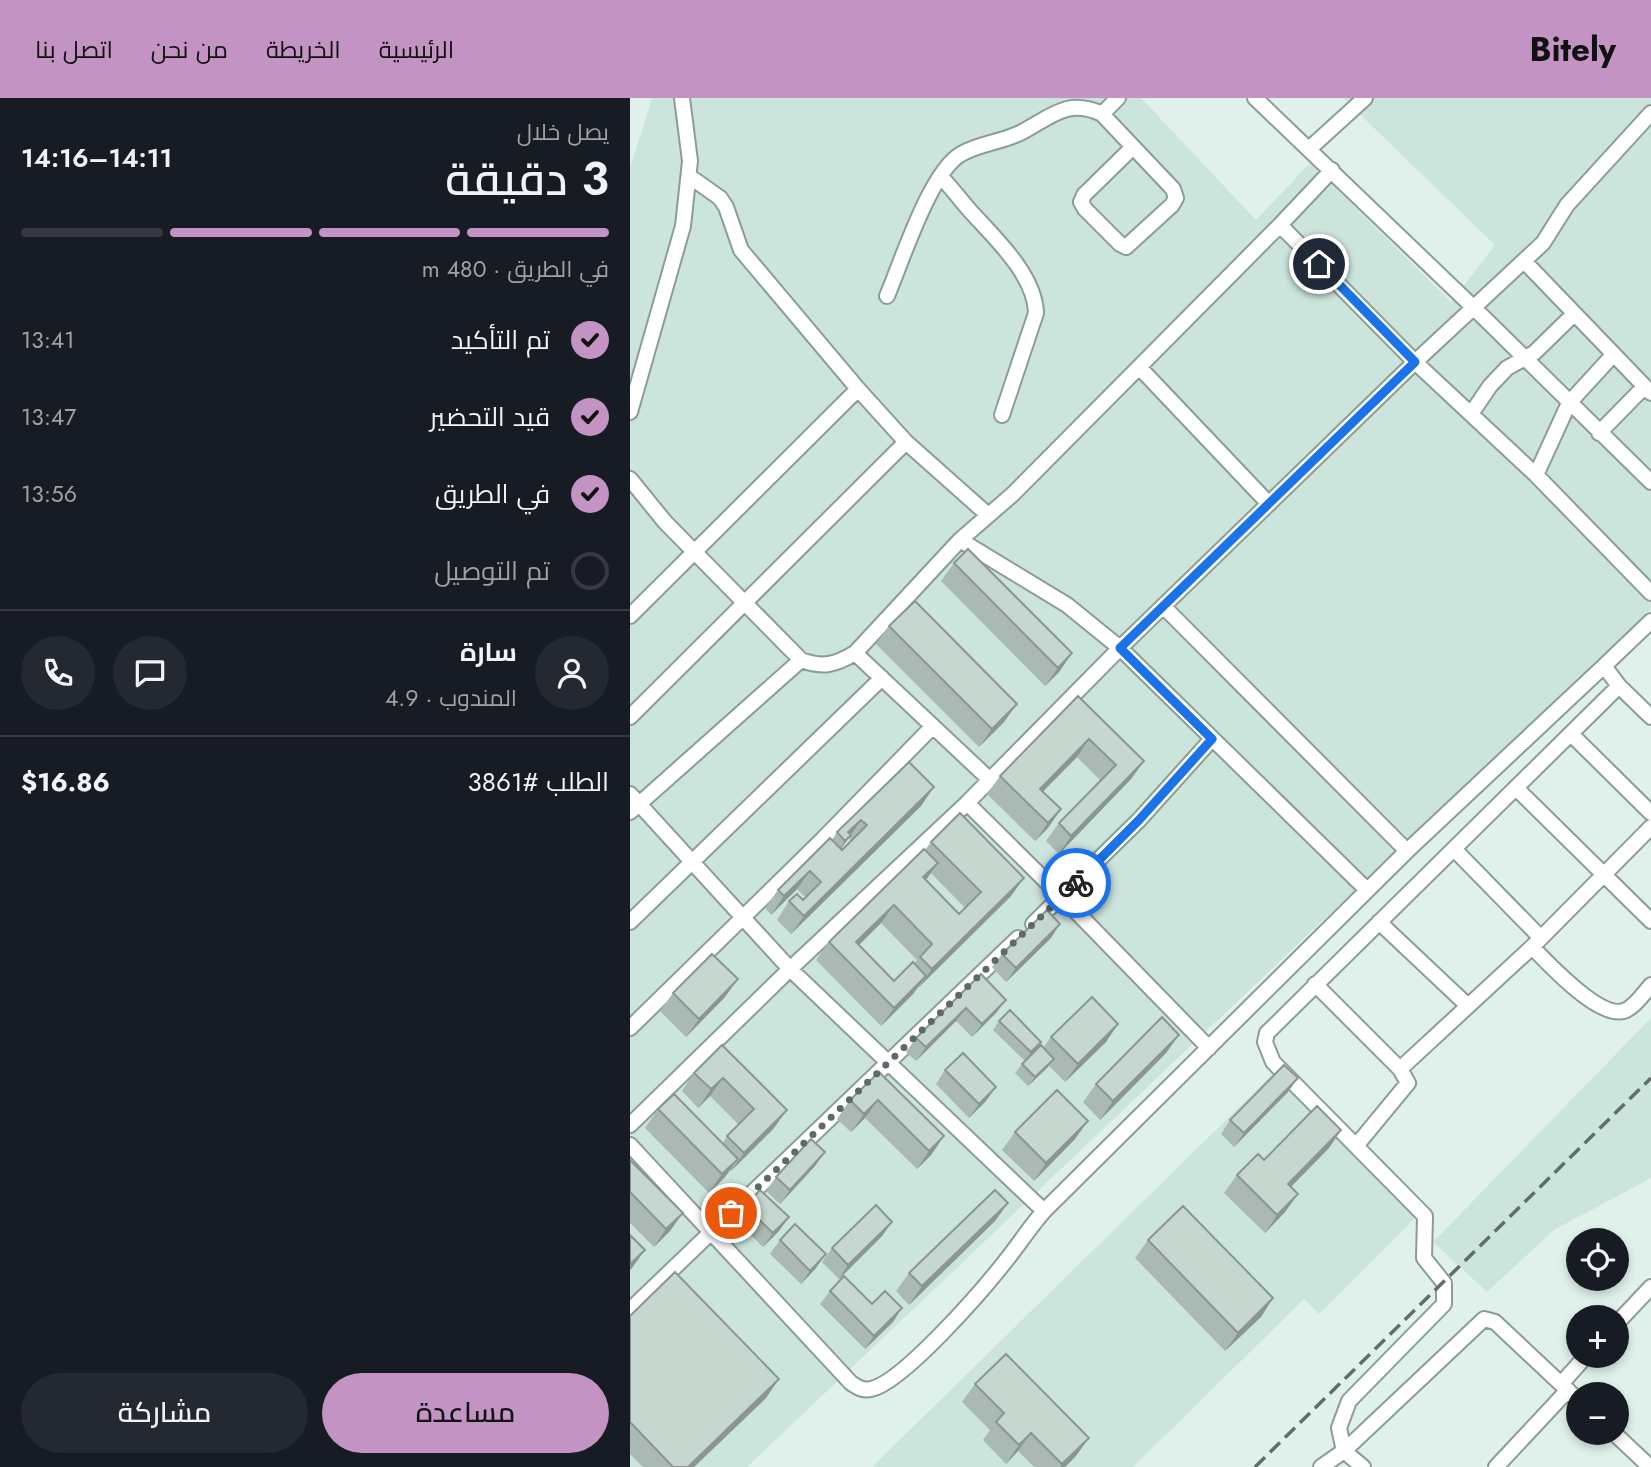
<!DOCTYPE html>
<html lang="ar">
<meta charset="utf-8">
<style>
:root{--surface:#171b24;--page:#242831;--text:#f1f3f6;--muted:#9ea1a6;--line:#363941;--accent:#c394c3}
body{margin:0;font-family:Jost,Cairo,sans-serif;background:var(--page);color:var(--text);direction:rtl;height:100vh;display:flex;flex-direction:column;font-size:26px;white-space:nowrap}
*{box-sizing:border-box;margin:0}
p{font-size:23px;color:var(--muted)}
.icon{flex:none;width:38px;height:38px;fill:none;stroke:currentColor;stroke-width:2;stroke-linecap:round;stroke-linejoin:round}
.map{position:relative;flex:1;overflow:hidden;direction:ltr}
.sheet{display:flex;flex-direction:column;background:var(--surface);width:630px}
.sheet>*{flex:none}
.controls{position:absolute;left:936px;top:1130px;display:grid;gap:14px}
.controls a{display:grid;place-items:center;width:63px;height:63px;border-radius:50%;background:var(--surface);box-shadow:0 4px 10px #0003;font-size:35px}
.pin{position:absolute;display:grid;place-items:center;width:60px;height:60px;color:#fff;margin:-30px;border:4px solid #fff;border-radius:50%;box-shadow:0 2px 7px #0007}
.courier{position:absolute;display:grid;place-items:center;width:70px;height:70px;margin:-35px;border:5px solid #1a73e8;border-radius:50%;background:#fff;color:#222;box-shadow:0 2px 9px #0007}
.head em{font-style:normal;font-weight:600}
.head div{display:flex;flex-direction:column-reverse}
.head{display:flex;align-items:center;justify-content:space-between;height:119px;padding:0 21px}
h1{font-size:46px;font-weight:600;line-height:52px}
.bar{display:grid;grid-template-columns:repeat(4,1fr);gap:10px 7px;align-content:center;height:84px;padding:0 21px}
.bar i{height:9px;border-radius:5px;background:var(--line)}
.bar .current{background:var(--accent)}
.bar p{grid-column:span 4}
.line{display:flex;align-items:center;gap:18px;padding:0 21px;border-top:2px solid var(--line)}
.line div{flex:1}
.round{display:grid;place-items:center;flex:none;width:74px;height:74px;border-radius:37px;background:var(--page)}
ol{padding:0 21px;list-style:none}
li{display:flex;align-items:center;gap:21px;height:77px}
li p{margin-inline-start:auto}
li .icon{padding:7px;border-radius:50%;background:var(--accent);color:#111;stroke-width:4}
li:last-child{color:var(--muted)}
li i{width:38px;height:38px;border:4px solid var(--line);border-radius:50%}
.primary-button{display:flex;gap:14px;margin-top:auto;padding:14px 21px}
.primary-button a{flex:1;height:80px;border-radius:42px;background:var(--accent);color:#111;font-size:28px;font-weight:600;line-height:80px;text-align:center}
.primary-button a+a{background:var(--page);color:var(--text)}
header{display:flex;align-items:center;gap:42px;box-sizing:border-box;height:98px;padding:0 35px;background:var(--accent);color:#111}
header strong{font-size:33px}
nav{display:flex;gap:38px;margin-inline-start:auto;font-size:24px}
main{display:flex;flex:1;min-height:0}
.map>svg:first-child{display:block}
.built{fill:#cce5dc}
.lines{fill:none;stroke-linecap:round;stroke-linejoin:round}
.minor-casing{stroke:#8c9c96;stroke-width:18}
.minor{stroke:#fff;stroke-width:14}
.rail{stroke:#626c68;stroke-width:3.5;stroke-dasharray:14 7;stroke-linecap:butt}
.wall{fill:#aab9b3;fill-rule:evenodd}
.shaded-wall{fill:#8b9692}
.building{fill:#c6d7d0;stroke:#8b9692;stroke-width:2}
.done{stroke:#5f6965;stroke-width:7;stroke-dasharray:0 12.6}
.route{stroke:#1a73e8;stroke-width:9}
</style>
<header>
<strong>Bitely</strong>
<nav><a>الرئيسية</a><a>الخريطة</a><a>من نحن</a><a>اتصل بنا</a></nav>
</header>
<main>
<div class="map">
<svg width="1021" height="1369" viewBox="0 0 1021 1369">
<rect width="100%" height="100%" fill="#e0f1eb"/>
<!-- built -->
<path class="built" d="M22 0H511L626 122 680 65 821 204 865 147 713 0H1021V511L117 1369H0V71Z
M1021 920V1080L924 1132 857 1194 803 1144Z
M644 975 786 1119 689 1216 674 1201 503 1369H242Z"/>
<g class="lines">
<defs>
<path id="minor" d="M625 0 844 210 1021 384
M472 16 488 0
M679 51 735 0
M59 78 90 100 96 109 111 152 228 291 276 344 358 417
M311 79C322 90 332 104 343 116 367 142 405 178 406 215L372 317
M650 127 785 264 906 377 1021 495
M894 163 1021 295
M257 198C272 163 300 74 331 56 350 45 373 44 392 34 422 18 438 0 472 16L543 91 546 100 542 107 496 149 490 146 455 111 451 104 454 97 503 49
M509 269 639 406
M0 314 53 128 60 63 52 0
M841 316 860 288 877 270 904 255 944 216
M969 335 1014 289
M906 377 939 305 983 257
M0 381 35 424 171 562C193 570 205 567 225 555L330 442 383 396 650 127 702 72
M330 442 437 507 490 550 737 792
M533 508 777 753
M0 518 228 291
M1021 523 974 568 989 588 1021 619
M225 555 359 681
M0 619 276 344
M941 636 1021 715
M886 690 1021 823
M0 696 160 871 414 1113
M337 705 432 799 579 950
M0 714 171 562
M824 751 911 840
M0 824 252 580
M749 824 837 907
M403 826 509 722 582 641
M902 849C918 865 974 927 998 911 1007 906 1014 895 1021 887
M685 886 770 971 778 985 726 1048
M0 930 193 741 303 628
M770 971 902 849 1021 729
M0 1027 160 871 337 705 490 550 785 264 913 145 937 107 1021 15
M0 1047 221 1285C227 1289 233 1293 241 1291 272 1285 352 1193 374 1165 388 1148 399 1130 414 1113L777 753 974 568
M0 1212 388 840
M987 1225 1021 1189
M931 1286 956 1258
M984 1335 1020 1369
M691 1369 714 1353 854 1221 865 1224 948 1302
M733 1369 714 1353 709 1330 719 1303 814 1206V1185L794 1160 795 1118 643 964 635 944 637 935 989 588
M866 1369 938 1292"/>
</defs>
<!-- minor casing -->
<use href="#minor" class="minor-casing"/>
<!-- minor -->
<use href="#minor" class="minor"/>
<!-- rail -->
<path class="rail" d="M625 1369 1021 980"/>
</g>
<!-- wall -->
<path class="wall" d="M324 465 442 555 429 574 415 588 311 483Z
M259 528 374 624 349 649 246 546Z
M448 598 514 663 501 681 429 756 416 743 429 725 470 682 447 659 413 694 418 730 405 743 357 696 370 678Z
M279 664 291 708 161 836 147 822 159 803 173 802 175 799 167 791 141 817 135 810 148 792 202 742 207 734ZM219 740 221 743 212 752 211 751Z
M301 744 381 798 289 889H288L283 896 251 928 186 862 199 844 295 752ZM301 775 335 810 329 816 296 782ZM251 825 287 862 284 866 264 883 229 847Z
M421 840 376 884 362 869 372 856Z
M351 876 366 915 342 939 326 923 286 963 276 954 286 940Z
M43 895 95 899 56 939 30 913Z
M369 923 411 944 405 953 395 963 363 932Z
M488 926 476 944 435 984 419 968 398 988 385 975 392 966 413 950 421 939Z
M549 937 536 955 470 1022 453 1004 466 986Z
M92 947 144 1030 101 1073 100 1072 95 1079 79 1095 15 1030 28 1011 93 1045 97 1038 109 1027 80 998 68 1010 52 993 64 975Z
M315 972 356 1003 339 1020 306 986Z
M249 974 314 1038 301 1057 287 1071 235 1020 221 1034 207 1021 220 1002Z
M658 994 604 1049 591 1036 600 1022Z
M711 1032 699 1050 661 1089 668 1096 655 1114 635 1135 594 1095 607 1077 634 1062Z
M385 1034 445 1041 404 1083 372 1052Z
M0 1062 40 1133 24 1149 0 1125Z
M185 1068 150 1106 136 1093 146 1079Z
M378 1105 365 1123 279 1207 266 1193 279 1175Z
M115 1108 159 1119 149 1133 133 1149 105 1122Z
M262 1124 252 1138 209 1181 192 1164 202 1150Z
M150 1142 186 1170 171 1186 140 1156Z
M518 1142 643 1200 631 1219 595 1253 505 1160Z
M200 1193 242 1206 263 1224 235 1251 190 1206Z
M0 1218 136 1300 64 1369H13L0 1356Z
M345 1286 446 1358 435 1369H404L388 1353 376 1366 353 1342 360 1332 332 1304Z"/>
<!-- shaded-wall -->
<path class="shaded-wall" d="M442 555 429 574 415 588 428 570Z
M387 606 374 624 349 649 362 631Z
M459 641 447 659 397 709 410 691Z
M514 663 501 681 429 756 441 738Z
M304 689 291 708 161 836 174 818Z
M431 711 418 730 405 743 418 725Z
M231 722 208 755 202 761 215 743 218 734Z
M308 765 295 783 293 779Z
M180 773 167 791 141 817 154 798Z
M394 780 381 798 289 889 302 871Z
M264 807 251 825 213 863 226 844Z
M430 826 421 840 376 884 386 870Z
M296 878 283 896 251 928 264 910Z
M108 881 95 899 56 939 69 921Z
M376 902 366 915 342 939 352 926Z
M336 910 326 923 286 963 296 949Z
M488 926 476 944 435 984 448 966Z
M549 937 536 955 470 1022 483 1003Z
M411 944 405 953 395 963 401 954Z
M424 961 417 970 398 988 405 979Z
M93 980 80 998 68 1010 81 991Z
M668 980 658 994 604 1049 614 1035Z
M366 989 356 1003 339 1020 349 1006Z
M248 1002 235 1020 221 1034 234 1016Z
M157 1012 144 1030 101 1073 114 1055Z
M458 1023 445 1041 404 1083 416 1065Z
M711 1032 699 1050 645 1105 658 1086Z
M314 1038 301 1057 287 1071 299 1053Z
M195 1054 185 1068 150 1106 160 1092Z
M108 1061 95 1079 79 1095 92 1076Z
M668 1096 655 1114 635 1135 647 1117Z
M378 1105 365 1123 279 1207 292 1188Z
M53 1115 40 1133 24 1149 36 1131Z
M159 1119 149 1133 133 1149 143 1135Z
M262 1124 252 1138 209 1181 218 1167Z
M15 1152 2 1170 0 1172V1166Z
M196 1156 186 1170 171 1186 180 1173Z
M643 1200 631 1219 595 1253 608 1235Z
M272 1210 263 1224 235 1251 244 1238Z
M149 1281 136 1300 64 1369H58Z
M401 1335 388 1353 376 1366 389 1347Z
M459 1340 446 1358 435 1369H430Z"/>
<!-- building -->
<path class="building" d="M338 451 442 555 428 570 324 465Z
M285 503 387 606 362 631 259 528Z
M448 598 514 663 441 738 429 725 486 667 459 641 410 691 431 711 418 725 370 678Z
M279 664 304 689 174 818 159 803 167 796 173 802 191 784 180 773 154 798 148 792 200 740 212 752 237 727 231 722 218 734 221 737 215 743 207 734Z
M330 715 394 780 302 871 290 859 302 846 264 807 226 844 264 883 283 864 296 878 264 910 199 844 294 751 308 765 293 779 329 816 351 794 301 744Z
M417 812 430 826 386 870 372 856Z
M82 856 108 881 69 921 43 895Z
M351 876 376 902 352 926 336 910 296 949 286 940Z
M462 899 488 926 448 966 421 939Z
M380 912 411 944 401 954 369 923Z
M532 919 549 937 483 1003 466 986Z
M92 947 157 1012 114 1055 97 1038 124 1011 93 980 81 991 64 975Z
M411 947 424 961 405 979 392 966Z
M333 955 366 989 349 1006 315 972Z
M654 967 668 980 614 1035 600 1022Z
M249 974 314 1038 299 1053 248 1002 234 1016 220 1002Z
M427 992 458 1023 416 1065 385 1034Z
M44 996 108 1061 92 1076 28 1011Z
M687 1008 711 1032 658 1086 668 1096 647 1117 607 1077 628 1056 634 1062Z
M181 1041 195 1054 160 1092 146 1079Z
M0 1062 53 1115 36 1131 0 1094Z
M130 1092 159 1119 143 1135 115 1108Z
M365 1092 378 1105 292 1188 279 1175Z
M246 1107 262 1124 218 1167 202 1150Z
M553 1108 643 1200 608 1235 518 1142Z
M165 1126 196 1156 180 1173 150 1142Z
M0 1137 15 1152 0 1166Z
M45 1174 149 1281 58 1369H43L0 1324V1218Z
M214 1178 242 1206 255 1193 272 1210 244 1238 200 1193Z
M376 1256 459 1340 432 1366 401 1335 389 1347 366 1324 374 1315 345 1286Z"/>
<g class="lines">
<!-- done -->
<path class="done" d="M101 1115 446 785"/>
<!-- route -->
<path class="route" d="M446 785 509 722 582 641 490 550 785 264 689 166"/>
</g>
</svg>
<div class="controls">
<a><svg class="icon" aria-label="locate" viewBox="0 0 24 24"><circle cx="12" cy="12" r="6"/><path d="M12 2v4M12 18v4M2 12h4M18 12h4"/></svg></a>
<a>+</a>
<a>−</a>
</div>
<div class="pin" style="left:101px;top:1115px;background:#ea580c"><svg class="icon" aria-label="bag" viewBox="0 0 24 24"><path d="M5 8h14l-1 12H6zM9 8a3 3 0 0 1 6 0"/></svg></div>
<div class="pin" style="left:689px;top:166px;background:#1f2937"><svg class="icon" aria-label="home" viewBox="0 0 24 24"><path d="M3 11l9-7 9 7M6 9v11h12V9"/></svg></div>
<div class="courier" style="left:446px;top:785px"><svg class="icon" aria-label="bike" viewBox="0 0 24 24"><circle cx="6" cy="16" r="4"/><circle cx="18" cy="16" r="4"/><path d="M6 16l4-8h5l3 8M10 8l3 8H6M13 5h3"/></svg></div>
</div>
<section class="sheet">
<div class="head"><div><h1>3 دقيقة</h1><p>يصل خلال</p></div><em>14:11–14:16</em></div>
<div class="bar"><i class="current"></i><i class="current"></i><i class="current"></i><i></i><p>في الطريق · 480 m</p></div>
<ol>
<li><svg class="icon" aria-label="check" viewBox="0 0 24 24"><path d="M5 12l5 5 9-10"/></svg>تم التأكيد<p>13:41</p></li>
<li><svg class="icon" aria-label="check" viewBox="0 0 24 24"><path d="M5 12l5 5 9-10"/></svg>قيد التحضير<p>13:47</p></li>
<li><svg class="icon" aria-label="check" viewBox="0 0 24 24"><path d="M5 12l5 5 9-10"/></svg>في الطريق<p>13:56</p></li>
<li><i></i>تم التوصيل</li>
</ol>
<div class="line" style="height:126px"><a class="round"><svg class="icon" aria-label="person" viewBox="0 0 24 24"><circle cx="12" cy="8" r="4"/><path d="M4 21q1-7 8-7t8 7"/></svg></a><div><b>سارة</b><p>المندوب · 4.9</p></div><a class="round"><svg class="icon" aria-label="chat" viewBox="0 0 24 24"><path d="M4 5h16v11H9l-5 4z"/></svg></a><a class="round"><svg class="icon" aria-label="phone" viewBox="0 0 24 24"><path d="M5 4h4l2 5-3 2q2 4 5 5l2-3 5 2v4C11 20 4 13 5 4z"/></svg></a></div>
<div class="line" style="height:91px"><div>الطلب #3861</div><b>$16.86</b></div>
<div class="primary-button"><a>مساعدة</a><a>مشاركة</a></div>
</section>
</main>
